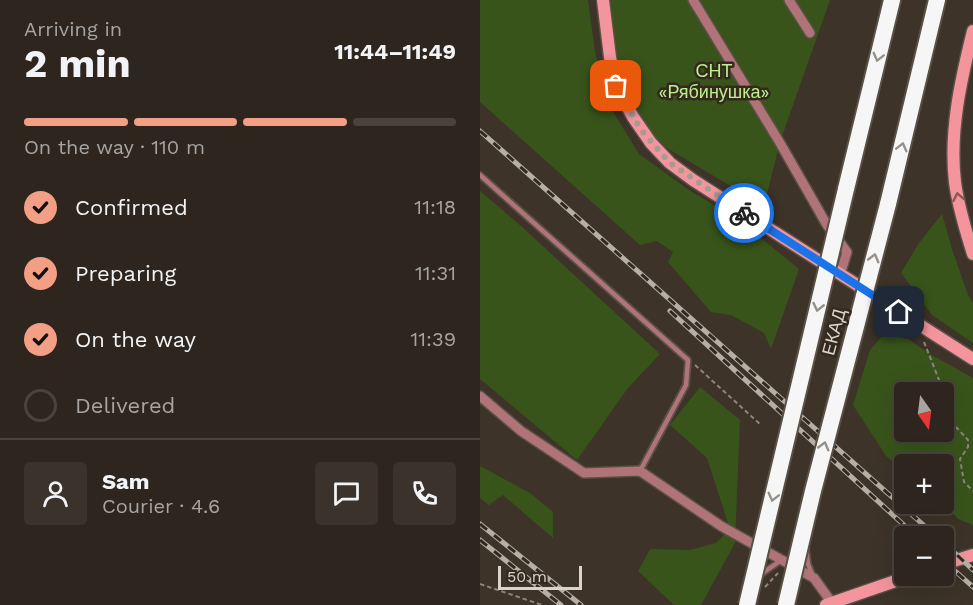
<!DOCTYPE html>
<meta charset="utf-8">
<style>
:root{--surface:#2e261e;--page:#3a322b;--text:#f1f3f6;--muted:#a7a5a4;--line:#49433c;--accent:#f39f86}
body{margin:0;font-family:"Work Sans",sans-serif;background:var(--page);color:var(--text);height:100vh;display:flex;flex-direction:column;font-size:22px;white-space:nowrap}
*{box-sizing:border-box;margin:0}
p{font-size:20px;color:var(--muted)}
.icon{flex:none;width:33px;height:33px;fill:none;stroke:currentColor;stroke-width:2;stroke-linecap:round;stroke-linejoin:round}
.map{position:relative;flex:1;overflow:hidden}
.details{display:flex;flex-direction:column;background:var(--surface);width:480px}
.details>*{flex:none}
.needle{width:39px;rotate:166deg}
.fabs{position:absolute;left:414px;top:382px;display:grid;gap:12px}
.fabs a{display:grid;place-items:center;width:60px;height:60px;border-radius:6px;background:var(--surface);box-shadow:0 6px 24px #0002,0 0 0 2px var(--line);font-size:30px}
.scale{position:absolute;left:18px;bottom:15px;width:84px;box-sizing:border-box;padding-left:6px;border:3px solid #dbd4cd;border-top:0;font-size:16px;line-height:21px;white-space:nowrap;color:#dbd4cd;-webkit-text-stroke:4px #33291e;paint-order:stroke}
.pin{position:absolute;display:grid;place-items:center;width:51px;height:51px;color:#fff;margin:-26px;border-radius:12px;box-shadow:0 3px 9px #0006}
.courier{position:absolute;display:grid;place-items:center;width:60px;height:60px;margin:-30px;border:4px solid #1a73e8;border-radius:50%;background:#fff;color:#222;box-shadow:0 2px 8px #0007}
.headline em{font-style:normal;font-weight:700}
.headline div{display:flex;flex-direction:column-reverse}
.headline{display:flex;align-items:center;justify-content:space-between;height:102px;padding:0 24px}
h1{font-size:39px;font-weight:700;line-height:45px}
.bar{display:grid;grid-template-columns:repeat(4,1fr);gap:9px 6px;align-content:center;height:72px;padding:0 24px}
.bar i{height:8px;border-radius:4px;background:var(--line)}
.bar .on{background:var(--accent)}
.bar p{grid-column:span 4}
.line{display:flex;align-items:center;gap:15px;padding:0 24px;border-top:2px solid var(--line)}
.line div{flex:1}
.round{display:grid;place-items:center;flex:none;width:63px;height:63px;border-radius:6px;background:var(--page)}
ol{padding:0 24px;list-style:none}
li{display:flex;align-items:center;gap:18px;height:66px}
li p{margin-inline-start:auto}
li .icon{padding:6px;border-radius:50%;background:var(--accent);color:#111;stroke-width:4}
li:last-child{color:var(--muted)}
li i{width:33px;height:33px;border:3px solid var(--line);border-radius:50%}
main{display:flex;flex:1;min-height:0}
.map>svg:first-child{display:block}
.green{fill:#38541b;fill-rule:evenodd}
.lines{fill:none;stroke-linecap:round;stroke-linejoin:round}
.lane-casing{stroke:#595046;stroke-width:8}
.street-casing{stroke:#595046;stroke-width:12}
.secondary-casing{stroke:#595046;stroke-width:15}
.highway-casing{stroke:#595046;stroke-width:20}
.path{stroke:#8d857c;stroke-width:2;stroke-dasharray:4.5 3;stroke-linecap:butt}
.lane{stroke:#af7378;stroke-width:4.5}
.street{stroke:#af7378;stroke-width:9}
.secondary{stroke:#f4949d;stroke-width:12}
.highway{stroke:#f6f6f6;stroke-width:16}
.rail-casing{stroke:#b6afa7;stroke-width:5}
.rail{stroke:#33291e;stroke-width:3;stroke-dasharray:9;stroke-linecap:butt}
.highway-bridge-casing{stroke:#595046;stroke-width:20;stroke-linecap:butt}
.highway-bridge{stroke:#f6f6f6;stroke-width:16}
.oneway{stroke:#94908a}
.oneway2{stroke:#8a5957}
.done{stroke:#a49c93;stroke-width:6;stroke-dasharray:0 10.8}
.route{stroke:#1a73e8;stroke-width:8}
.labels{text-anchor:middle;stroke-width:5;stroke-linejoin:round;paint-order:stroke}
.park-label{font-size:18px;fill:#bbf08a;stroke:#33291e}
.street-label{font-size:18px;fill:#dbd4cd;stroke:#33291e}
</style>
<main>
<section class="details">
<div class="headline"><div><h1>2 min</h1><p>Arriving in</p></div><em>11:44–11:49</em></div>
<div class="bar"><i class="on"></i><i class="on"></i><i class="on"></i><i></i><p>On the way · 110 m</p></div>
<ol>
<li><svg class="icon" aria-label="check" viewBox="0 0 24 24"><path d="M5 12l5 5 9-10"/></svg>Confirmed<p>11:18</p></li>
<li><svg class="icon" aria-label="check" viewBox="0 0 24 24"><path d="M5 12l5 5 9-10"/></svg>Preparing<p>11:31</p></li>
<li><svg class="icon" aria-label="check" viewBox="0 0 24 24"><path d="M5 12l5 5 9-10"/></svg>On the way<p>11:39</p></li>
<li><i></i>Delivered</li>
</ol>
<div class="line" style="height:108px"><a class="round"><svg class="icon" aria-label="person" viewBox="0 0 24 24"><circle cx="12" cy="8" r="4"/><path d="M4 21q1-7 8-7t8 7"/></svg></a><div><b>Sam</b><p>Courier · 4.6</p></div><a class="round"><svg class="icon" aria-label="chat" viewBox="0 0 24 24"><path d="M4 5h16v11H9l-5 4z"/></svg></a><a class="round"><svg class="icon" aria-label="phone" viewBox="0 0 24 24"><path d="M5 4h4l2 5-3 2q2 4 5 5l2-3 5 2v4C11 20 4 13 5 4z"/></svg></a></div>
</section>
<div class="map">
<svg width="493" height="605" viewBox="0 0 493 605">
<rect width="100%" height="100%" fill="#3d3328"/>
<!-- green -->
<path class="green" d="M0 0H108L115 52 129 105 159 154 209 190 259 220 319 269 291 349 284 333 251 315 231 312 188 262 193 252 177 241 160 245 0 102Z
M130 0H350L300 142 284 206 175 141 150 99 137 64Z
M0 191 41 226 180 354 148 388 97 460 0 379Z
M462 214 472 249 488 295 493 303V343L452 315 421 273 439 243Z
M404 334 428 339 450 354 493 378V525L478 519 464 503V465H424V471L406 456 373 405 390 350ZM424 393H464V432H424Z
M220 387 260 420 255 543 221 605H194L158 571 170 549 210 550 236 543 250 529 227 458 190 425Z
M0 466 50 493 73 512V538L23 495 9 505 0 498Z"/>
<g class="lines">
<defs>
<path id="lane" d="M0 175 208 360 206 385 160 471
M326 549 328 564 333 576
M280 575 300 561"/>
<path id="street" d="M213 0 300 143 347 225 367 252 360 275
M309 0 330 33
M0 396 41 431 104 473 160 471 241 526 334 578 352 603"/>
<path id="secondary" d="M123 0 130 57 136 86 153 117 171 143 190 163 213 180 493 359
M493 31C481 79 469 132 475 182 478 207 486 231 493 254
M464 564 493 555
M346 605 430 576"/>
<path id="highway" d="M366 189 412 0
M408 204 457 0"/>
</defs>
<!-- lane casing -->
<use href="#lane" class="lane-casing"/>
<!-- street casing -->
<use href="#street" class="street-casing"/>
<!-- secondary casing -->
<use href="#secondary" class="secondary-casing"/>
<!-- highway casing -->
<use href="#highway" class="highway-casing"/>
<!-- path -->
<path class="path" d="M444 342 465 395V425L477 428 488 440V447L480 459 484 482 493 491
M215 365 281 425
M433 537 435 535
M0 584 62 605
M285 587 298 573"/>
<!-- lane -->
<use href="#lane" class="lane"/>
<!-- street -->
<use href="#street" class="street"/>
<!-- secondary -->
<use href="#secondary" class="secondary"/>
<!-- highway -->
<use href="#highway" class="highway"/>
<defs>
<path id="rail" d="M0 131 457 537
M190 311 437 537
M0 524 101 605
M0 540 81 605
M464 543 493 570
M464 561 493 587"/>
</defs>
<!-- rail casing -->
<use href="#rail" class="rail-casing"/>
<!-- rail -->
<use href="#rail" class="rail"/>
<defs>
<path id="highway-bridge" d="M267 605 366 189
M306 605 333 491 408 204"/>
</defs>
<!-- highway-bridge casing -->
<use href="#highway-bridge" class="highway-bridge-casing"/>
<!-- highway-bridge -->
<use href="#highway-bridge" class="highway-bridge"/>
</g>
<!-- one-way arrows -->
<defs><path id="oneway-chevron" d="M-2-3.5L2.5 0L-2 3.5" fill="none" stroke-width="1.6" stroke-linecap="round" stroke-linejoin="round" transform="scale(1.5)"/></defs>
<g class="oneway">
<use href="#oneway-chevron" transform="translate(398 57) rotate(104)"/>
<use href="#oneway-chevron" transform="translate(422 147) rotate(-76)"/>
<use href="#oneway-chevron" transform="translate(394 258) rotate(-75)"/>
<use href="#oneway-chevron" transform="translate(338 307) rotate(103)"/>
<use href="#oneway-chevron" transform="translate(344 446) rotate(-75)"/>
<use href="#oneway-chevron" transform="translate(293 497) rotate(104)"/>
</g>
<use class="oneway2" href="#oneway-chevron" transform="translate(478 197) rotate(-101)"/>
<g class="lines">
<!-- done -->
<path class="done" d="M136 86 161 130 190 163 264 213"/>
<!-- route -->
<path class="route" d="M264 213 419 312"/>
</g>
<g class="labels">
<!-- park labels -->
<g class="park-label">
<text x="234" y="77">СНТ<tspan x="234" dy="21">«Рябинушка»</tspan></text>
</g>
<!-- street labels -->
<g class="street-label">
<text transform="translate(354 332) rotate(-75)" y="6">ЕКАД</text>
</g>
</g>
</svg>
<div class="fabs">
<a><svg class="needle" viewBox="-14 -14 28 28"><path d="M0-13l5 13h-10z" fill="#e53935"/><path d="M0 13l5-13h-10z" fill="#a7a5a4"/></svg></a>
<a>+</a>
<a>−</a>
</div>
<div class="scale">50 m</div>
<div class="pin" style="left:136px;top:86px;background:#ea580c"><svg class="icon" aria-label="bag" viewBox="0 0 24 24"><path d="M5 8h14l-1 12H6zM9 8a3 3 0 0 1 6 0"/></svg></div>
<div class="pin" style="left:419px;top:312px;background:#1f2937"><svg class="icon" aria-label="home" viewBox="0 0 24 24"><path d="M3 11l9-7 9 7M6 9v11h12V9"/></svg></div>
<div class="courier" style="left:264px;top:213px"><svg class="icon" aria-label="bike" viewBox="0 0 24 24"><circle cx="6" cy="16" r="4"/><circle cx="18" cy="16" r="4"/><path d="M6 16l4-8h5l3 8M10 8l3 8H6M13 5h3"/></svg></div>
</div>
</main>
